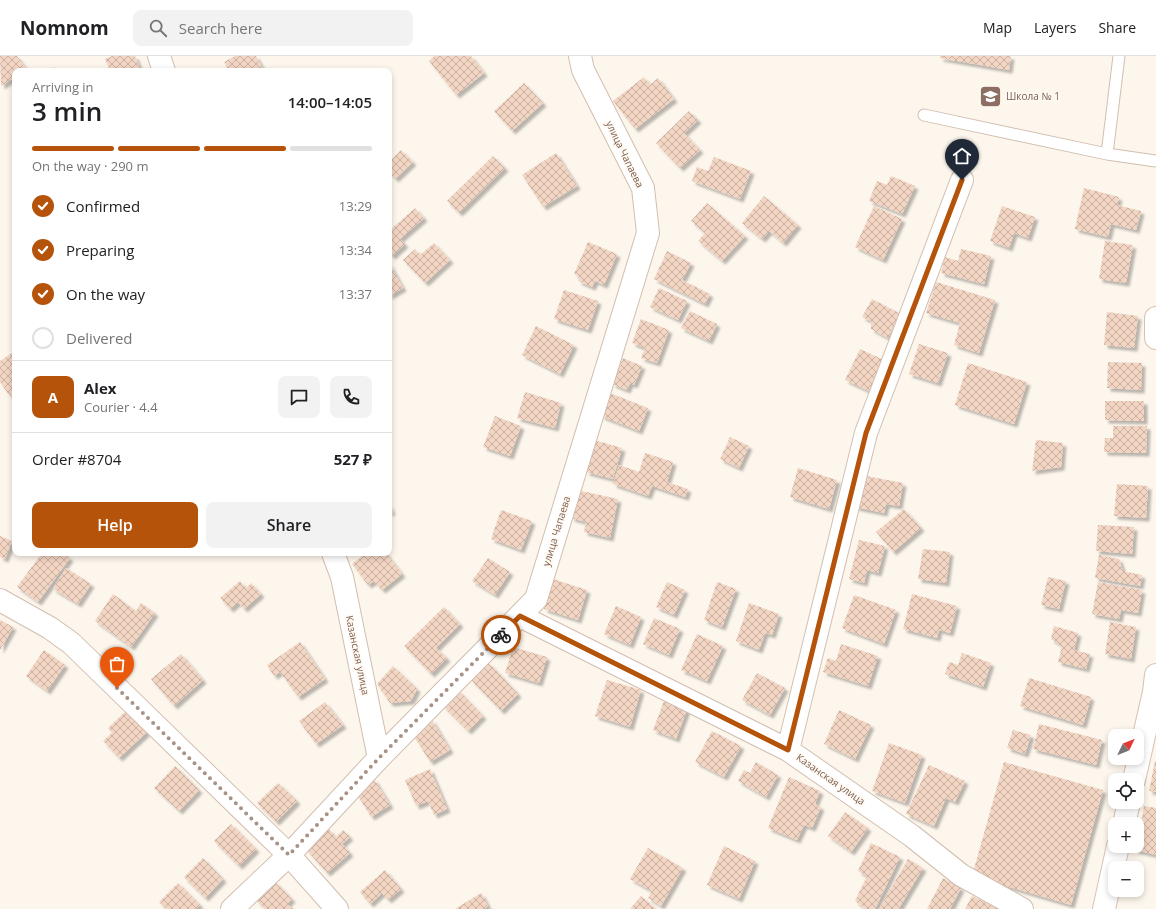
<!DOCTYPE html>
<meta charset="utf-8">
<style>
:root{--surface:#fff;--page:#f2f2f2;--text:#202124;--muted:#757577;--line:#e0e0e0;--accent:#b45309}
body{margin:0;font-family:"Open Sans",sans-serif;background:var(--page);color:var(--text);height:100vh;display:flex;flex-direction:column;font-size:15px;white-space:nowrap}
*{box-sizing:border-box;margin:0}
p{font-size:13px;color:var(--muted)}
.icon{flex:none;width:22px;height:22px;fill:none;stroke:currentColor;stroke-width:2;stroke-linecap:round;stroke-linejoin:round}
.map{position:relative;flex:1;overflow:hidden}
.details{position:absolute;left:12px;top:12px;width:380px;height:488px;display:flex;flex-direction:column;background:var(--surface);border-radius:8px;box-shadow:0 2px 6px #0003}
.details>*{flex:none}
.needle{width:26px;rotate:47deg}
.buttons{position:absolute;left:1108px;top:673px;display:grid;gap:8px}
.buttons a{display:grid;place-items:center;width:36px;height:36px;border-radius:8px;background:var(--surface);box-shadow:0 2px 6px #0003;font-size:20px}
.pin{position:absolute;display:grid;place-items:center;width:34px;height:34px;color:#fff;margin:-41px -17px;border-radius:50% 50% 50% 0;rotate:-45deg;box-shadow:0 0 4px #0007}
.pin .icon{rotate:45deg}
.courier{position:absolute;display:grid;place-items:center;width:40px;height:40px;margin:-20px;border:3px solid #b45309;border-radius:50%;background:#fff;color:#222;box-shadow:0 1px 5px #0007}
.headline em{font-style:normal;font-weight:600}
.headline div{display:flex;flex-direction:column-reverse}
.headline{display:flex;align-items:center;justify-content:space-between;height:68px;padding:0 20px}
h1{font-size:26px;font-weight:600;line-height:30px}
.bar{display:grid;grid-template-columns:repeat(4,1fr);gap:6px 4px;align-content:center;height:48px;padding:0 20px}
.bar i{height:5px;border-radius:3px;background:var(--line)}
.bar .on{background:var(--accent)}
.bar p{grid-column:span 4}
.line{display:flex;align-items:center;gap:10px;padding:0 20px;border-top:1px solid var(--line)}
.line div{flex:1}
.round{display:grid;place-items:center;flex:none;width:42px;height:42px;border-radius:8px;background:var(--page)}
ol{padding:0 20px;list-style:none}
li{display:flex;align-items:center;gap:12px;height:44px}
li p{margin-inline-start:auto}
li .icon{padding:4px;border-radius:50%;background:var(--accent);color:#fff;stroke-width:4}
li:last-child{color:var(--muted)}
li i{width:22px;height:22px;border:2px solid var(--line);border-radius:50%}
.button{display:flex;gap:8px;margin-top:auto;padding:8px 20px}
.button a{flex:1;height:46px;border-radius:8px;background:var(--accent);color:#fff;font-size:16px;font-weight:600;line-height:46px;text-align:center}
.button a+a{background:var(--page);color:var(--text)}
header{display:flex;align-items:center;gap:24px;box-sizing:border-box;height:56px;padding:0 20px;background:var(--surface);border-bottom:1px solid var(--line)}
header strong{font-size:19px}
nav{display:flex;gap:22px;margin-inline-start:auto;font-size:14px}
.search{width:280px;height:36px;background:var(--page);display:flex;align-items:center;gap:10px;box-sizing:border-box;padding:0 14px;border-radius:8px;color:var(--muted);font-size:15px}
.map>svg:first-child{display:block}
.building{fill:url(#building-cross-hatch);filter:url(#shadow)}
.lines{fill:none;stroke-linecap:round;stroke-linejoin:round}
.service-casing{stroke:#d1beb0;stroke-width:13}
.minor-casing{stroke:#d1beb0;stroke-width:24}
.secondary-casing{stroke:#d6c0b0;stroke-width:24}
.service{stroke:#fff;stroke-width:11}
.minor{stroke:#fff;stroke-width:22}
.secondary{stroke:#fff;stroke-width:22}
.done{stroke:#a89285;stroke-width:4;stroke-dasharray:0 7.2}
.route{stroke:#b45309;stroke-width:5}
.labels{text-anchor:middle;stroke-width:3.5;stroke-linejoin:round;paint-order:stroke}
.education-label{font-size:10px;fill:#785e54;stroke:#fffaf3;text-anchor:start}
.street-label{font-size:10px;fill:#7a5c4d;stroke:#fffaf3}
</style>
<header>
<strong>Nomnom</strong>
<div class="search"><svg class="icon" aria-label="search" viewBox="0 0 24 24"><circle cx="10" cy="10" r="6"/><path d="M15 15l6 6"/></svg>Search here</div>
<nav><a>Map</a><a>Layers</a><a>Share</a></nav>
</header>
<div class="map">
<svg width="1156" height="853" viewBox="0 0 1156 853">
<defs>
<pattern id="building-cross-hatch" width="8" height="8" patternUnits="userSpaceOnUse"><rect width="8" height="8" fill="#f3d5c3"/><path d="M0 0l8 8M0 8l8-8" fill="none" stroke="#cab0a1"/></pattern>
<filter id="shadow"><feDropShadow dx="3.5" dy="3.5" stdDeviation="1" flood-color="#0004"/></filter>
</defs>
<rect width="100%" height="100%" fill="#fdf6ec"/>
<!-- building -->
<path class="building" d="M0 0H17L26 13 24 15H15V21L1 30Z
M112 0H135L141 15H110L105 3Z
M235 0H256L264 15H229L224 6Z
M434 0H471L484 17 456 39 429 5Z
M940 0H1011L1009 14 940 2Z
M55 11 57 15H46Z
M644 21 650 29 658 22 674 43 635 73 613 45Z
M524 27 543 47 512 75 494 55Z
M689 55 698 64 684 77 700 94 680 112 656 87Z
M401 94 413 106 395 123 389 116V106Z
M556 97 577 130 543 151 522 119Z
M493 100 505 112 459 157 447 145Z
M714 101 751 115 740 143 692 125 697 111 708 115Z
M891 120 915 130 902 158 869 145 877 125 887 129Z
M1084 132 1119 141 1117 149 1141 155 1136 174 1111 168 1108 181 1075 173Z
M764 140 798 169 783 187 769 175 762 183 742 167Z
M707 147 745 180 722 205 698 185 705 177 691 165Z
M874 150 902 163 883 204 855 191Z
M1002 150 1035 161 1028 182 1014 177 1009 192 990 185Z
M415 152 424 162 400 183 405 188 392 200 389 197V175Z
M1105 185 1133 189 1126 227 1099 223Z
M588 186 617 198 604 229 595 225 592 231 578 225 580 221 574 218Z
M434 187 450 204 425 227 403 204 415 193 420 199Z
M961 193 991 200 984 228 941 217 945 201 958 205Z
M667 195 691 207 682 224 710 238 705 248 654 223Z
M389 207 403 232 389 240Z
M936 226 995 244 979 297 954 289 960 267 926 257Z
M659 232 687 245 678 264 650 251Z
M564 234 598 245 588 274 554 263Z
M872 243 901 258 888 282 871 273V265L862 261Z
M690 255 717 268 709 285 681 272Z
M1107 256 1138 260 1134 292 1104 289Z
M641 263 669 274 657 307 641 302 645 292 632 287Z
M536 270 574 289 560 318 522 299Z
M919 288 948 297 938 327 909 318Z
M860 293 886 305 871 336 845 324Z
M12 297 15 301V337L10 340 0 326V305Z
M623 302 642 310 634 329 630 327 627 334 612 328Z
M1108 306 1142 307 1141 334 1107 332Z
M968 307 1027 326 1014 368 955 349Z
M525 336 561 347 555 372 517 362Z
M610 337 648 352 639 375 601 360Z
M1105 345H1144V365L1105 364Z
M495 360 521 370 510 400 483 391Z
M1113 370H1147L1146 397 1104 396 1105 382H1113Z
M730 381 749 390 739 412 720 403Z
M594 384 622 392 613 423 586 416Z
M1036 384 1063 387 1061 411 1032 415Z
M645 397 673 406 667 426 688 433 685 441 652 430 648 440 613 428 619 409 639 416Z
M798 412 837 424 829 453 790 441Z
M861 419 903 427 899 450 886 448 884 457 855 451Z
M1117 428 1148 430 1146 462 1114 460Z
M577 434 618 443 610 482 584 476 586 466 571 462Z
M389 447 392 456 389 457Z
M904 453 921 472 893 496 876 476Z
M501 454 532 465 521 494 491 483Z
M1098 469 1134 471 1132 498 1096 495Z
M0 480 12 485 5 503 0 501Z
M859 484 885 490 878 517 867 514 864 527 849 523Z
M923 493 950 496 946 527 918 523Z
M42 497H63L70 502 38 546 17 531Z
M366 497H386L402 518 382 534 374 525 368 529 352 508Z
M1099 499 1119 503 1123 515 1142 519 1140 530 1095 522Z
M488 502 510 516 495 539 472 525Z
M66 512 91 528 78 548 53 533Z
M1048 521 1066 525 1059 553 1041 549Z
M553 523 587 534 578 564 544 553Z
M240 525 246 532 251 527 261 538 244 553 238 546 230 553 220 542Z
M667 526 685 534 674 559 656 551Z
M717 526 736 533 722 571 704 564Z
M1098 526 1142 534 1138 557 1121 554 1119 563 1092 558Z
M113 538 136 555 141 547 155 557 131 591 95 565Z
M912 538 957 550 950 577 939 574 937 582 903 573Z
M854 539 896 554 884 588 842 572Z
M749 547 779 558 772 579 765 577 759 594 736 585Z
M616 550 641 561 630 589 604 578Z
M444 551 460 568 436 592 447 602 431 618 404 590Z
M654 562 680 573 669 599 643 588Z
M0 564 13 571 0 594Z
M1110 566 1136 571 1131 603 1105 598Z
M1054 570 1078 577 1074 594 1090 598 1086 613 1058 606 1062 590 1051 583Z
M697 578 723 590 707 625 681 614Z
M300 586 325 623 298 641 280 616 274 620 267 609Z
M841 588 878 600 868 630 823 616 828 602 836 605Z
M513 591 547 601 539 627 505 617Z
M44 594 65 609 47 635 26 620Z
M962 597 991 607 983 631 945 618 949 606 958 609Z
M181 598 203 624 174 650 151 623Z
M489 607 518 638 501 655 471 624Z
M393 610 417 633 411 645 390 647 377 628Z
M757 617 785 632 770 659 742 644Z
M1029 622 1091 641 1083 669 1020 650Z
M607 624 641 634 630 671 595 660Z
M459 635 483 660 468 675 443 650Z
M664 645 687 653 676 683 653 674Z
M325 646 343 669 316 688 299 665Z
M127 654 147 676 119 702 103 685 112 677 108 672Z
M839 654 871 669 855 703 824 688Z
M432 664 450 694 430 706 412 677Z
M1039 668 1102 684 1096 709 1033 693Z
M1013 674 1031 679 1025 698 1007 692Z
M712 675 741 690 724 721 695 706Z
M889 687 922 699 905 747 872 735Z
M1155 705H1156V736L1149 735Z
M756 706 778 719 766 741 738 725 744 714 750 717Z
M1004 706 1103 734 1071 849 972 820Z
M929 709 965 725 955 746 946 742 934 770 906 758Z
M175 710 199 734 179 755 154 732Z
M430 713 447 753 434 759 428 745 416 750 405 724Z
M789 721 820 735 815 748 821 751 812 772 804 769 797 784 768 772Z
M374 723 390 749 371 761 355 735Z
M278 727 297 745 276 766 257 747Z
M1144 750 1156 752V799L1135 794 1136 790H1137Z
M845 756 868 772 851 796 828 780Z
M231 768 256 793 239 810 214 785Z
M329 773 336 781 343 774 350 781 342 788 350 797 327 817 306 793Z
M871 787 900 801 875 853H865L855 845 867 820 858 815Z
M724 790 755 805 739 843 707 829Z
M648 792 683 812 661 850 648 842 652 835 630 823Z
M203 802 223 823 205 842 184 821Z
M908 803 923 812 899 852 901 853H879Z
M385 814 401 833 388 844 382 837 370 848 360 836Z
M943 822 961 832 950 853H927Z
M274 825 292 843 287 848 293 853H265L256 844Z
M178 827 200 849 196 853H166L159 846Z
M481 837 488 850 484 853H455Z
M641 840 656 853H630Z
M972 840 999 853H965Z"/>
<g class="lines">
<defs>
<path id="service" d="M1119 0 1107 98 1156 105
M924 59 1107 98"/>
<path id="minor" d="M159 0 164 15
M333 497 342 521 379 702
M0 544 50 572 71 587 289 799 337 853
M520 560 788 694 912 780 961 819 1022 853
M788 694 866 377 962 124
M232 853 289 799 379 702 536 543 648 177 643 132 583 14 580 0"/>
<path id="secondary" d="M1156 262V282
M1134 724 1154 636 1156 619
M1124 768 1129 746
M1104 853 1118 790"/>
</defs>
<!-- service casing -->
<use href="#service" class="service-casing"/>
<!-- minor casing -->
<use href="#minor" class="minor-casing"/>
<!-- secondary casing -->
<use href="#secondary" class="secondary-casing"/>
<!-- service -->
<use href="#service" class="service"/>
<!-- minor -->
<use href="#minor" class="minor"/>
<!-- secondary -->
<use href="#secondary" class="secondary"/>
</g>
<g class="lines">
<!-- done -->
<path class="done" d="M117 632 289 799 379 702 501 579"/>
<!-- route -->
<path class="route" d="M501 579 520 560 788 694 866 377 962 124"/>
</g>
<!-- icons -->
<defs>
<symbol id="school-square" viewBox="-11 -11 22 22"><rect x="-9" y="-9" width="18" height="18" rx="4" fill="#8d6e63" stroke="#fffaf3"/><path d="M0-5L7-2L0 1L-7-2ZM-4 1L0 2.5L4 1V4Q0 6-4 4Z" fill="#fff"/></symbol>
</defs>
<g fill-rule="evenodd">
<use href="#school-square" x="978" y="28" width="25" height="25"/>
</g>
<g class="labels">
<!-- education labels -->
<g class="education-label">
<text x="1006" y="44">Школа № 1</text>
</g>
<!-- street labels -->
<g class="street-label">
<text transform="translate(625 98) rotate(64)" y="4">улица Чапаева</text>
<text transform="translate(556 475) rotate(-73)" y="4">улица Чапаева</text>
<text transform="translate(358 599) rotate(78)" y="4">Казанская улица</text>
<text transform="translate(831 723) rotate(35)" y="4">Казанская улица</text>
</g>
</g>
</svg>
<div class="buttons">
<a><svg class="needle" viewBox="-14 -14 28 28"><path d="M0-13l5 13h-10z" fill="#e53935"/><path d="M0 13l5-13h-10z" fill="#757577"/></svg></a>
<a><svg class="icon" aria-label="locate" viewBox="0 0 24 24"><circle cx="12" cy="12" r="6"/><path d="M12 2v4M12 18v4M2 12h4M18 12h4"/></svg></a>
<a>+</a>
<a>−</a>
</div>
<div class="pin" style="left:117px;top:632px;background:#ea580c"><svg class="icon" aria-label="bag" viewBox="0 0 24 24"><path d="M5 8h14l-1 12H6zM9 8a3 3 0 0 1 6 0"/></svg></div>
<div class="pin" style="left:962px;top:124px;background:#1f2937"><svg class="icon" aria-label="home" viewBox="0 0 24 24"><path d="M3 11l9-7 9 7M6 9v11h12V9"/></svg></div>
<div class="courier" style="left:501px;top:579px"><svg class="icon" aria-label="bike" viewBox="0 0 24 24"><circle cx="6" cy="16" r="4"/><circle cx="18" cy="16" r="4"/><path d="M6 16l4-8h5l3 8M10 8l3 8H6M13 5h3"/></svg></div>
<section class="details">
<div class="headline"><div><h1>3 min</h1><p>Arriving in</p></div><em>14:00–14:05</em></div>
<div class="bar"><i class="on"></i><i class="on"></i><i class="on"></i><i></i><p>On the way · 290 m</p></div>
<ol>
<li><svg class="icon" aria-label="check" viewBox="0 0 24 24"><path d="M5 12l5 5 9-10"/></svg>Confirmed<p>13:29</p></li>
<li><svg class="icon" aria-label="check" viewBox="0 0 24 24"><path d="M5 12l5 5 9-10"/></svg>Preparing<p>13:34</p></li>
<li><svg class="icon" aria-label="check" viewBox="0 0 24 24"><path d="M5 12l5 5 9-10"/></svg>On the way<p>13:37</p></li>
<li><i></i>Delivered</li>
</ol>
<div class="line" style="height:72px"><b class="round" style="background:var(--accent);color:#fff">A</b><div><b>Alex</b><p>Courier · 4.4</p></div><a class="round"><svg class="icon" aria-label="chat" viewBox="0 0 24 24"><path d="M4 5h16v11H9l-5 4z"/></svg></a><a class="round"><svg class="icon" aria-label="phone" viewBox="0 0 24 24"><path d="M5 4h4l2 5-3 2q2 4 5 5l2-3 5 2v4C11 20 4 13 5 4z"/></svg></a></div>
<div class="line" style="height:52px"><div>Order #8704</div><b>527 ₽</b></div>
<div class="button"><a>Help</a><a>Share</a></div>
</section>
</div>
